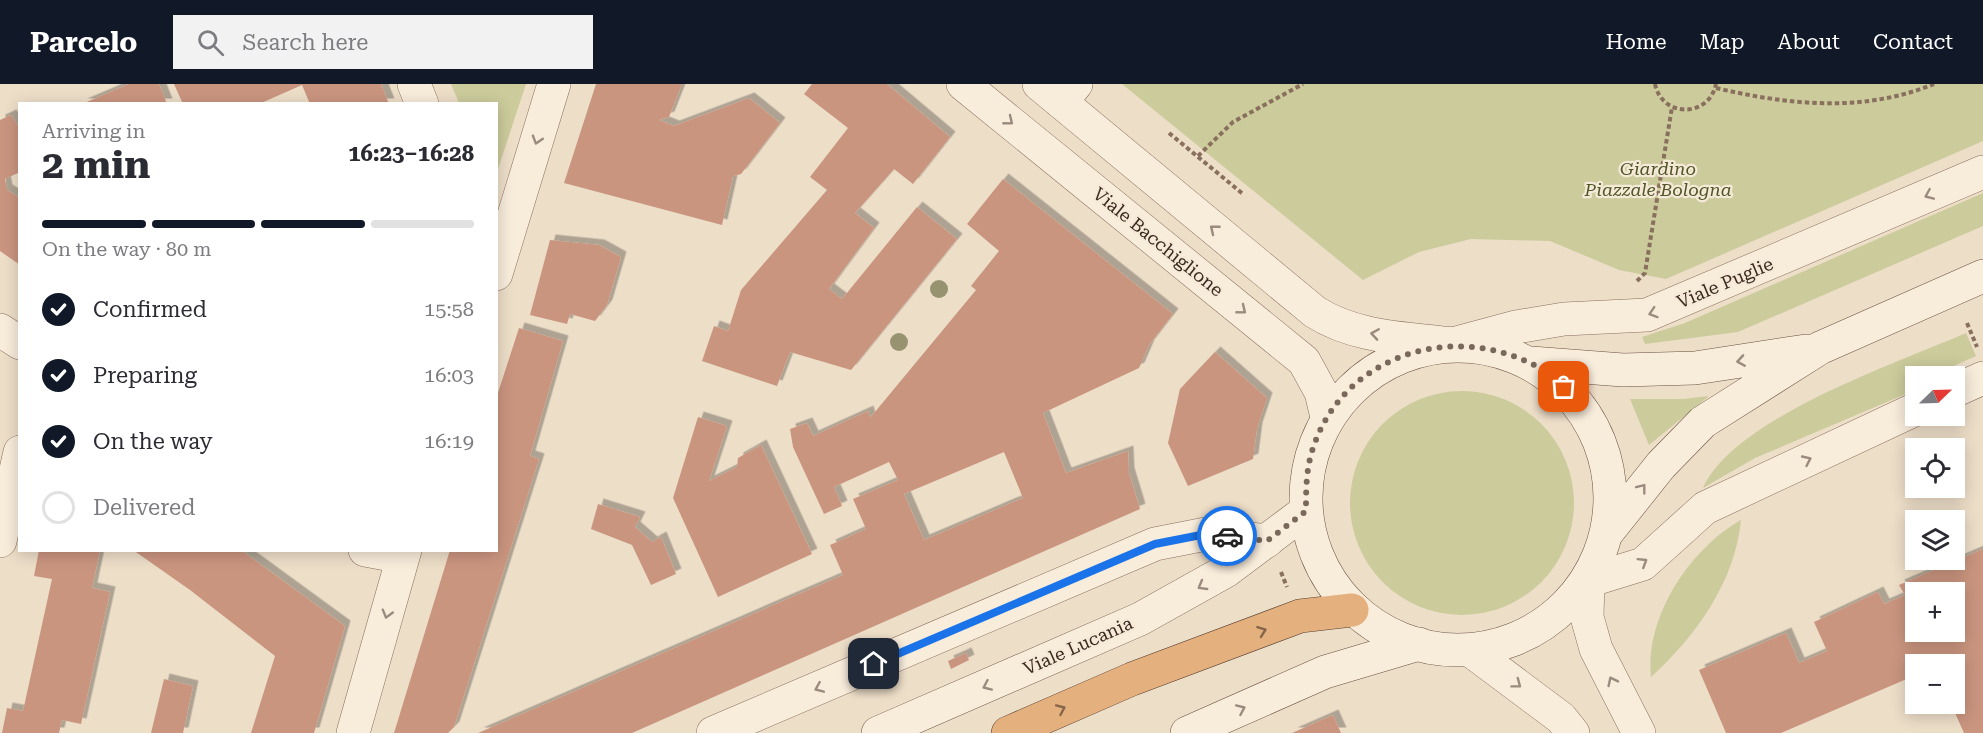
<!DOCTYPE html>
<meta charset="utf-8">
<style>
:root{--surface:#fff;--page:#f2f2f3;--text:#2b2b33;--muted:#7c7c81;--line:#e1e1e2;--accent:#111827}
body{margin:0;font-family:"Roboto Serif",serif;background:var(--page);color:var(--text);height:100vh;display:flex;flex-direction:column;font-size:22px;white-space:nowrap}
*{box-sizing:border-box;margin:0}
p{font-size:20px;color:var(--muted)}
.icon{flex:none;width:33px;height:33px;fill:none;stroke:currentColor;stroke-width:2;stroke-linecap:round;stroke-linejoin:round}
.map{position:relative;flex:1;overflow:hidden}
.panel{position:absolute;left:18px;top:18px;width:480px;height:450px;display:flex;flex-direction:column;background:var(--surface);border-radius:0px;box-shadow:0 3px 15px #0003}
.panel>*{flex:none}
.needle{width:39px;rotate:67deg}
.tools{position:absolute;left:1905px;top:282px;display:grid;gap:12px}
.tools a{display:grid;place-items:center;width:60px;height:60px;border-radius:0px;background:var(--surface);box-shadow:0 3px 15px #0003;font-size:30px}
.pin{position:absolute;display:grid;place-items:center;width:51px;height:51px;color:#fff;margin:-26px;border-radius:12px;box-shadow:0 3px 9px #0006}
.courier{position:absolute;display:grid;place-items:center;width:60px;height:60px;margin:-30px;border:4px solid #1a73e8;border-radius:50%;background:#fff;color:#222;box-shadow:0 2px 8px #0007}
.summary em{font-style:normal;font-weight:700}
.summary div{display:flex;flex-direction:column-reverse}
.summary{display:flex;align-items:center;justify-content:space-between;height:102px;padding:0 24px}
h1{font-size:39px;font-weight:700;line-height:45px}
.bar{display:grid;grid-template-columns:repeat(4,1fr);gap:9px 6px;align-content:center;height:72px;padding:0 24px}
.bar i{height:8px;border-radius:4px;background:var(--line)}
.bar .active{background:var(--accent)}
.bar p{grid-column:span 4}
ol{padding:0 24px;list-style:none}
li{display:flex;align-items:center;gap:18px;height:66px}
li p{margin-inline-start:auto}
li .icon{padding:6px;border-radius:50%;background:var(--accent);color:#fff;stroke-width:4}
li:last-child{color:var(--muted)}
li i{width:33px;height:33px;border:3px solid var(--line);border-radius:50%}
header{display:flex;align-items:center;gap:36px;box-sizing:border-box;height:84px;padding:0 30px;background:var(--accent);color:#fff}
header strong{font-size:28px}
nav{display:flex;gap:33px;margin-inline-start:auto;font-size:21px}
.search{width:420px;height:54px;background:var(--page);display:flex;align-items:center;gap:15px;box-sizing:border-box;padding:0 21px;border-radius:0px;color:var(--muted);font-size:22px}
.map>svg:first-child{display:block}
.green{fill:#cccb9c}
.building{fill:#ca957f;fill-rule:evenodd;filter:url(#shadow)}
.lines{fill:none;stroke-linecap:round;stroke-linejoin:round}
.minor-casing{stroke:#896f5d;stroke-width:34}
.tertiary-casing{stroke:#896f5d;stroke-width:34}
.secondary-casing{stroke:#6b5140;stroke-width:34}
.trunk-casing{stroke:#573e31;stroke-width:34}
.path{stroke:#896f5d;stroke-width:4;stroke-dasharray:4.5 3;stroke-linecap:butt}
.minor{stroke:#f8ecdb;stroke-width:33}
.tertiary{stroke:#f8ecdb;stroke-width:33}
.secondary{stroke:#f8ecdb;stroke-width:33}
.trunk{stroke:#e4b07e;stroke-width:33}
.tree{fill:#979370}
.oneway{stroke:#998b7e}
.oneway2{stroke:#86664a}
.done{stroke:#79695b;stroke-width:6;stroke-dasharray:0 10.8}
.route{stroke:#1a73e8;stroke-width:8}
.labels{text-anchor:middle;stroke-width:4.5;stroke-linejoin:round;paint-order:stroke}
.park-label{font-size:18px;font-style:italic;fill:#505628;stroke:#f5e9d7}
.street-label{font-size:18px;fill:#3a2a20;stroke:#f5e9d7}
</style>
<header>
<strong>Parcelo</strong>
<div class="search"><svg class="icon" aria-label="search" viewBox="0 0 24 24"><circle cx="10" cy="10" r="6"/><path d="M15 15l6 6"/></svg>Search here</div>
<nav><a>Home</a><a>Map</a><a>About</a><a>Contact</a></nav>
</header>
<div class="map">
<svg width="1983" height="649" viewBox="0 0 1983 649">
<defs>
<filter id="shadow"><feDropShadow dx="5.5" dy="-5.5" stdDeviation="0" flood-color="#0004"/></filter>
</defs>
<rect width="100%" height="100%" fill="#eddec8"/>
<!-- green -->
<path class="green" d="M451 0H526L497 88 496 20 459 19Z
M1122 0H1983V57L1666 195 1619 186 1550 157 1471 155 1419 168 1363 196Z
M1983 109V142L1738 248 1645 260 1642 253 1685 239Z
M1966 249 1976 272 1931 292H1916L1915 306 1755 374 1703 404C1734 334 1897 279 1966 249Z
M1350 419a112 112 0 1 1 224 0a112 112 0 1 1-224 0Z
M1709 312 1649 361 1630 315H1683Z
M1741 436C1735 498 1696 552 1651 593 1645 532 1690 465 1741 436Z"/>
<!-- building -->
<path class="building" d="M129 0H159L167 20H82Z
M174 0H381L389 20H310L302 1 259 20H183Z
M596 0H682L669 33 659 36 674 42 749 14 780 39 741 90 733 92 722 141 564 99Z
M812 0H887L950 53 913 100 894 85 855 129 874 144 829 205 842 215 917 123 957 155 851 286 790 268 777 302 702 277 714 242 728 247 741 206 827 106 810 93 848 44 804 10Z
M11 31 20 45V88L5 95 7 106 20 114V181L0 167V36Z
M1003 95 1173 230 1149 261 1139 284 1043 329 1066 389 1128 367 1129 389 1140 425 632 649H478L843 491 830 461 866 445 853 415 898 396 889 378 834 403 842 422 824 430 793 363 790 345 807 339 813 352 868 327 870 334 976 206 971 202 999 167 967 140ZM1004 368 1023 414 924 456 904 410Z
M550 156 599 161 621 173 607 221 595 237 570 230 567 240 530 231Z
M519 244 563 257 530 372 539 375 454 643 448 649H394L450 466H496V315Z
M1215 268 1267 314 1257 344 1253 375 1188 402 1168 359 1180 305Z
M698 333 727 342 709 397 737 383 738 374 761 361 812 470 718 513 673 414Z
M598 420 640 433 635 443 652 458 661 453 676 490 651 501 632 461 591 445Z
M1983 465V649H1964L1951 620H1954V580H1916V591L1781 649H1726L1699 586 1786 549 1799 579 1827 567 1814 538 1878 508 1884 520 1905 511 1899 501ZM1916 508H1954V548H1916Z
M39 466H100L92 504 110 508 81 640 62 636 59 649H2L7 624 23 627 52 495 34 492Z
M133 466H241L345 542 314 649H251L275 572 190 506Z
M966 569 969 576 951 585 948 577Z
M164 595 193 602 183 649H151Z
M1333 631 1341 649H1292Z"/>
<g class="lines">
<defs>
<path id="minor" d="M414 0 422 20
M1061 18 1076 0
M496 190 554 0
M0 246 20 259
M1453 260 1516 243 1564 235 1647 231 1983 88
M1954 307 1983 294
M0 457 20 368
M365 466 403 473
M1588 497 1643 480 1705 424 1916 325
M353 649 405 466
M713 649 1155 460 1206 450 1267 457"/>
<path id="tertiary" d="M963 0 1304 277 1321 308 1327 333
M1039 0 1315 228C1356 254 1405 254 1453 260
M1588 497 1587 533 1596 565 1639 649
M1470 566 1561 634 1573 649"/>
<path id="secondary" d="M1306 414a152 152 0 1 1 304 0a152 152 0 1 1-304 0Z
M1531 279 1623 286 1695 284 1806 267
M1606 450 1661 381 1703 338 1820 264 1983 192
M878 649 1140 535 1226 487 1306 427
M1187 649 1325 588 1419 560"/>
<path id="trunk" d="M1008 649 1132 595 1300 532 1352 526"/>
</defs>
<!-- minor casing -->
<use href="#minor" class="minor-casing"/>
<!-- tertiary casing -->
<use href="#tertiary" class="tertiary-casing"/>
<!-- secondary casing -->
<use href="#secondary" class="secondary-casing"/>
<!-- trunk casing -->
<use href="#trunk" class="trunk-casing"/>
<!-- path -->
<path class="path" d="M1655 0C1662 34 1709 34 1716 0
M1716 4C1789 21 1863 29 1934 0
M1169 49 1243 110
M1198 72 1233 38 1303 0
M1637 197 1645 189 1672 23
M1967 239 1977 263
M1281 488 1287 503"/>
<!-- minor -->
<use href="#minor" class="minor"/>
<!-- tertiary -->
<use href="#tertiary" class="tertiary"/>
<!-- secondary -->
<use href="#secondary" class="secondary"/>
<!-- trunk -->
<use href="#trunk" class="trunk"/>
</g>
<!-- trees -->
<g class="tree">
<circle cx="939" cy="205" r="9"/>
<circle cx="899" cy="258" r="9"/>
</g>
<!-- one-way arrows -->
<defs><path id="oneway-chevron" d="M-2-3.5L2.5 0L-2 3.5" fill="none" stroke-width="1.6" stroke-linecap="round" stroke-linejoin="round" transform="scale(1.5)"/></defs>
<g class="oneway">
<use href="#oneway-chevron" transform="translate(1009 37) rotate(39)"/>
<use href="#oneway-chevron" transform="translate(537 56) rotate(107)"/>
<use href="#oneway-chevron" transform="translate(1929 111) rotate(157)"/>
<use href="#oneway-chevron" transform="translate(1214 145) rotate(-141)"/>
<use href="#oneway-chevron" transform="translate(1242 226) rotate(39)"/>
<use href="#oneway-chevron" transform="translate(1653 229) rotate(162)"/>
<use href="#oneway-chevron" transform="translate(1375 250) rotate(-171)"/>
<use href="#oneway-chevron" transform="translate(1741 277) rotate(171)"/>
<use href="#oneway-chevron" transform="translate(1807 376) rotate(-25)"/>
<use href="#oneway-chevron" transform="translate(1642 404) rotate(-52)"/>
<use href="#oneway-chevron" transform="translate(1643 478) rotate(-32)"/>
<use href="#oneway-chevron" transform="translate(1202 502) rotate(150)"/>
<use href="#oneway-chevron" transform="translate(387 530) rotate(106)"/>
<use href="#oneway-chevron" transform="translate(1612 597) rotate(-116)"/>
<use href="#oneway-chevron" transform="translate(1517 600) rotate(37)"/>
<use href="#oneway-chevron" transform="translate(987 602) rotate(156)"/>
<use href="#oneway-chevron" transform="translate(819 604) rotate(157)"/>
<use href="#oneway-chevron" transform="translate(1241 625) rotate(-24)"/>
</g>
<g class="oneway2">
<use href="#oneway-chevron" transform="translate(1262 547) rotate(-20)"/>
<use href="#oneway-chevron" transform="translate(1061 625) rotate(-24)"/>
</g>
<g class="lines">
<!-- done -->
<path class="done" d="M1227 452 1267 457 1306 427C1306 405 1306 385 1313 364 1343 273 1448 239 1530 279 1542 284 1553 295 1564 303"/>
<!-- route -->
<path class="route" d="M874 580 1155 460 1206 450 1227 452"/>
</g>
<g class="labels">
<!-- park labels -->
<g class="park-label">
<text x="1658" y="91">Giardino<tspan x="1658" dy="21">Piazzale Bologna</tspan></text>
</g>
<!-- street labels -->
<g class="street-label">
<text transform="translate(1158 158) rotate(39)" y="6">Viale Bacchiglione</text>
<text transform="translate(1725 199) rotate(-23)" y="6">Viale Puglie</text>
<text transform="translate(1078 562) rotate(-24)" y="6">Viale Lucania</text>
</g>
</g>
</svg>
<div class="tools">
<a><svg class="needle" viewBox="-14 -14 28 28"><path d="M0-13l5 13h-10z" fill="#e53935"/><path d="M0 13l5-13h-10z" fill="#7c7c81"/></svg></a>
<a><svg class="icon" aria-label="locate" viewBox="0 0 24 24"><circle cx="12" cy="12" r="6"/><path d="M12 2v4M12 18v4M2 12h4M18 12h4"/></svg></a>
<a><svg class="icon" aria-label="layers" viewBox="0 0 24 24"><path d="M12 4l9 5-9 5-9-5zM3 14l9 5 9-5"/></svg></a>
<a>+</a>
<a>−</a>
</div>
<div class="pin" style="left:1564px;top:303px;background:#ea580c"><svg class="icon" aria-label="bag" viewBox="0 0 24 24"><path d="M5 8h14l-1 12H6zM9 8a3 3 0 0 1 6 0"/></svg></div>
<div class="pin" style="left:874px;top:580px;background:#1f2937"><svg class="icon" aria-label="home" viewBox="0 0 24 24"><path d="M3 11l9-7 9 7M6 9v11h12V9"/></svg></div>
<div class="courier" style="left:1227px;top:452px"><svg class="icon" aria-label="car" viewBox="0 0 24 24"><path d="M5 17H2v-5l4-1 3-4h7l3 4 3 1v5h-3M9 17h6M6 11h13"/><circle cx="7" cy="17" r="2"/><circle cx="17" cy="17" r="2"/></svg></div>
<section class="panel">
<div class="summary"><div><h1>2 min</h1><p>Arriving in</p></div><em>16:23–16:28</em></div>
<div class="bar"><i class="active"></i><i class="active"></i><i class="active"></i><i></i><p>On the way · 80 m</p></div>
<ol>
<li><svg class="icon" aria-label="check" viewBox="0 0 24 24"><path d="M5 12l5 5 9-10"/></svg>Confirmed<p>15:58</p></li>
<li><svg class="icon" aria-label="check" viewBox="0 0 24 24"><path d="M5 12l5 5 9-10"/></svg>Preparing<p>16:03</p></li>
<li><svg class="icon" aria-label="check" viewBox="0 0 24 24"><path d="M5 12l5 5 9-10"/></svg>On the way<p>16:19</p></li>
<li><i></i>Delivered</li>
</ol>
</section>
</div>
